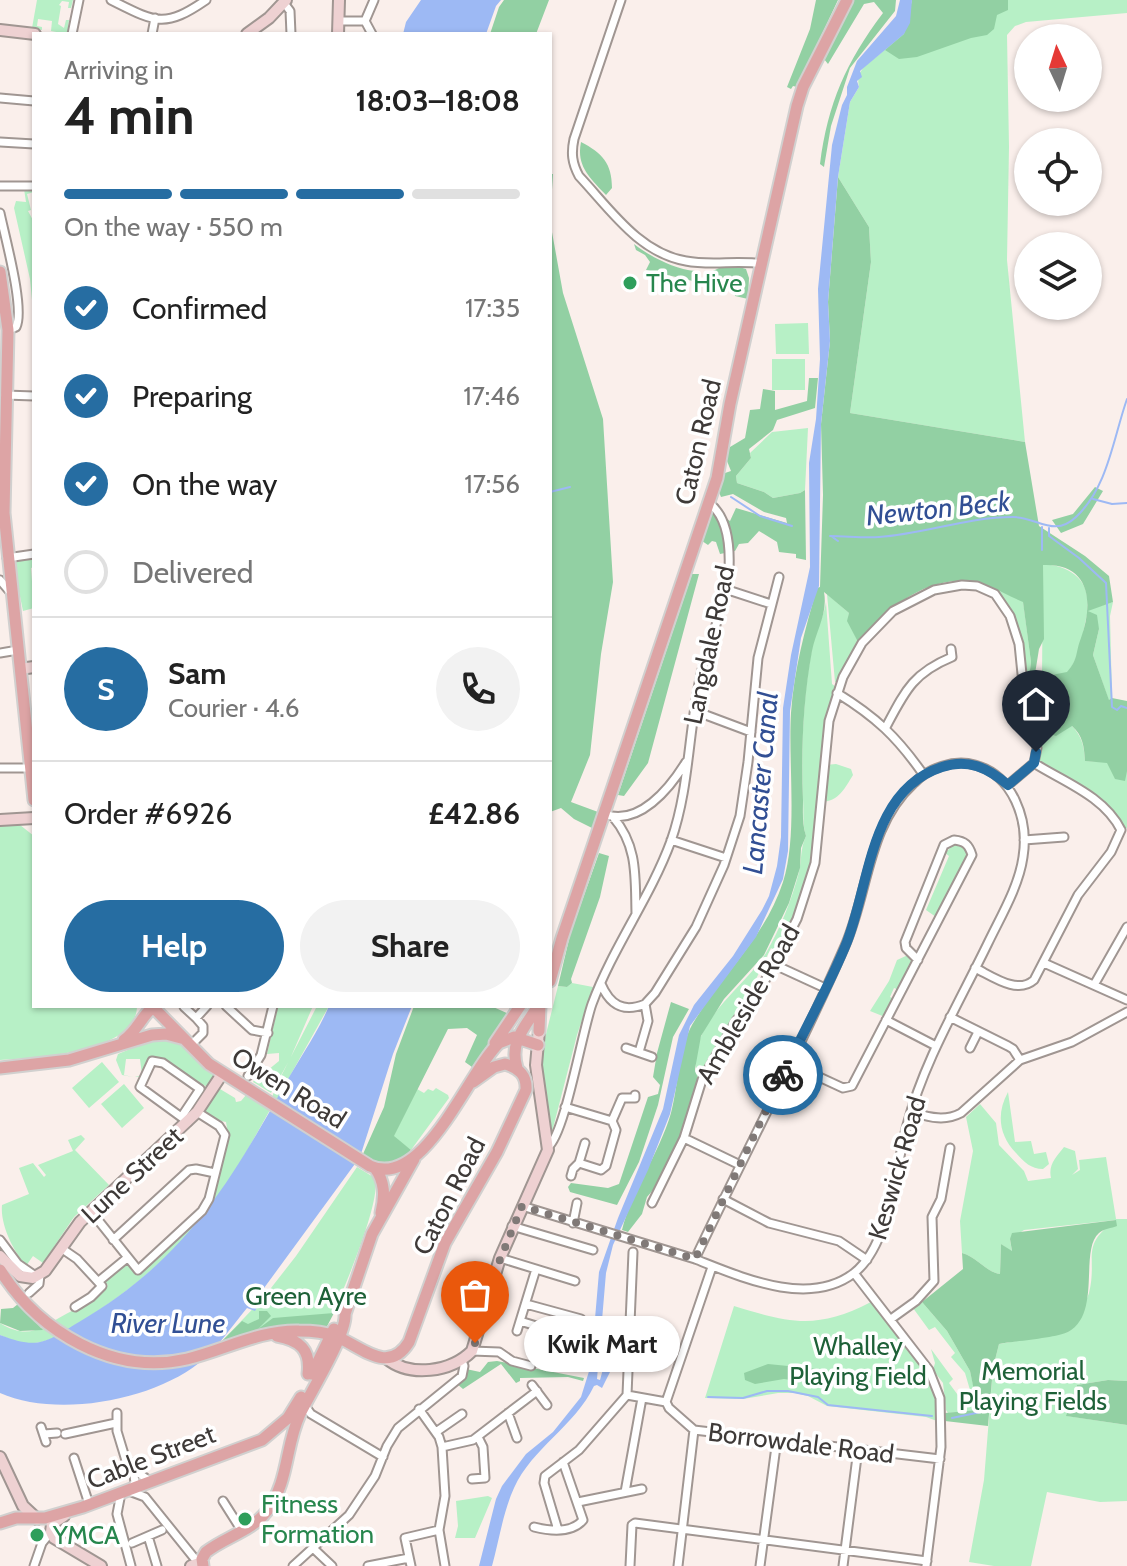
<!DOCTYPE html>
<meta charset="utf-8">
<style>
:root{--surface:#fff;--page:#f2f2f2;--text:#222;--muted:#767676;--line:#e0e0e0;--accent:#266da2}
body{margin:0;font-family:Cabin,sans-serif;background:var(--page);color:var(--text);height:100vh;display:flex;flex-direction:column;font-size:30px;white-space:nowrap}
*{box-sizing:border-box;margin:0}
p{font-size:26px;color:var(--muted)}
.icon{flex:none;width:44px;height:44px;fill:none;stroke:currentColor;stroke-width:2;stroke-linecap:round;stroke-linejoin:round}
.map{position:relative;flex:1;overflow:hidden}
.side{position:absolute;left:32px;top:32px;width:520px;height:976px;display:flex;flex-direction:column;background:var(--surface);border-radius:0px;box-shadow:0 2px 6px #0004}
.side>*{flex:none}
.needle{width:52px;rotate:356deg}
.buttons{position:absolute;left:1014px;top:24px;display:grid;gap:16px}
.buttons a{display:grid;place-items:center;width:88px;height:88px;border-radius:50%;background:var(--surface);box-shadow:0 2px 6px #0004;font-size:40px}
.pin{position:absolute;display:grid;place-items:center;width:68px;height:68px;color:#fff;margin:-82px -34px;border-radius:50% 50% 50% 0;rotate:-45deg;box-shadow:0 0 8px #0007}
.pin .icon{rotate:45deg}
.courier{position:absolute;display:grid;place-items:center;width:80px;height:80px;margin:-40px;border:6px solid #266da2;border-radius:50%;background:#fff;color:#222;box-shadow:0 2px 10px #0007}
.bubble{position:absolute;height:56px;border-radius:28px;background:var(--surface);box-shadow:0 2px 6px #0004;font-size:26px;font-weight:800;line-height:56px;text-align:center}
.overview em{font-style:normal;font-weight:800}
.overview div{display:flex;flex-direction:column-reverse}
.overview{display:flex;align-items:center;justify-content:space-between;height:136px;padding:0 32px}
h1{font-size:52px;font-weight:800;line-height:60px}
.bar{display:grid;grid-template-columns:repeat(4,1fr);gap:12px 8px;align-content:center;height:96px;padding:0 32px}
.bar i{height:10px;border-radius:6px;background:var(--line)}
.bar .on{background:var(--accent)}
.bar p{grid-column:span 4}
.line{display:flex;align-items:center;gap:20px;padding:0 32px;border-top:2px solid var(--line)}
.line div{flex:1}
.round{display:grid;place-items:center;flex:none;width:84px;height:84px;border-radius:42px;background:var(--page)}
ol{padding:0 32px;list-style:none}
li{display:flex;align-items:center;gap:24px;height:88px}
li p{margin-inline-start:auto}
li .icon{padding:8px;border-radius:50%;background:var(--accent);color:#fff;stroke-width:4}
li:last-child{color:var(--muted)}
li i{width:44px;height:44px;border:4px solid var(--line);border-radius:50%}
.cta{display:flex;gap:16px;margin-top:auto;padding:16px 32px}
.cta a{flex:1;height:92px;border-radius:48px;background:var(--accent);color:#fff;font-size:32px;font-weight:800;line-height:92px;text-align:center}
.cta a+a{background:var(--page);color:var(--text)}
.map>svg:first-child{display:block}
.green{fill:#b7f0c6}
.forest{fill:#92d0a3}
.water{fill:#9db9f4}
.lines{fill:none;stroke-linecap:round;stroke-linejoin:round}
.stream{stroke:#9db9f4;stroke-width:2}
.street-casing{stroke:#a09692;stroke-width:11}
.secondary-casing{stroke:#a09692;stroke-width:14}
.primary-casing{stroke:#d1d0cf;stroke-width:15}
.street{stroke:#fff;stroke-width:7}
.secondary{stroke:#eed1d2;stroke-width:10}
.primary{stroke:#dda4a5;stroke-width:11}
.done{stroke:#807977;stroke-width:8;stroke-dasharray:0 14.4}
.route{stroke:#266da2;stroke-width:10}
.leisure-dot{fill:#2e9e5b;stroke:#fff;stroke-width:3}
.labels{text-anchor:middle;stroke-width:7;stroke-linejoin:round;paint-order:stroke}
.leisure-label{font-size:26px;fill:#27864d;stroke:#fff;text-anchor:start}
.street-label{font-size:26px;fill:#3e3a38;stroke:#fff}
.park-label{font-size:26px;fill:#1e6138;stroke:#fff}
.water-label{font-size:28px;font-style:italic;fill:#314f94;stroke:#fff}
</style>
<div class="map">
<svg width="1127" height="1566" viewBox="0 0 1127 1566">
<rect width="100%" height="100%" fill="#faefeb"/>
<!-- green -->
<path class="green" d="M37 0H73L71 8H68L69 2 62 1 59 5 61 6 58 24 64 28 66 20H69L67 34 51 31 52 21 38 19 37 26 42 27V30L32 28Z
M912 0H1127V13L1026 22 1015 26 1007 35 1009 147 1007 260 1025 442 850 413 871 262 869 227 838 177 850 102 859 87C854 66 876 61 887 47 897 35 904 20 912 7Z
M24 189 34 190V192L27 194 31 210 28 211 34 222V321L30 279 14 208 16 201 26 202Z
M808 323 809 354H776L775 324Z
M772 359H805V390H772Z
M808 428 805 490 800 493 773 498 764 492 737 483 736 476 751 458 750 453 772 432Z
M34 558V567L31 568 34 608 23 611 13 562Z
M1043 564C1071 566 1091 580 1087 610L1113 602 1110 616 1112 698 1109 701 1093 655 1099 629 1088 611C1082 632 1082 655 1067 673L1042 676Z
M995 589 1023 601 1031 662 1029 677 1034 680 1026 683 1020 644 993 592Z
M827 594 849 613 848 621 859 644 848 660 839 683 835 682Z
M826 602 832 684 836 687C820 736 820 784 815 834 810 875 795 915 777 952L771 948 756 979 761 982 711 1054 698 1079C683 1025 742 991 766 953 780 929 792 899 799 872 802 859 800 849 806 836 802 823 804 813 803 799 801 748 803 694 813 643 816 629 824 617 826 602Z
M1029 717H1035L1045 724 1071 725C1082 736 1084 746 1085 761L1107 762 1127 771V828L1121 830 1095 801 1034 763 1037 748Z
M836 764 851 769 853 775C845 788 839 801 822 802L825 765Z
M0 825H20L34 836V1006H137C137 1053 35 1058 0 1060Z
M954 844 964 847 967 854 936 917 926 910 949 856 945 853Z
M908 955 912 963 899 990 894 988 890 997 894 999 885 1017 870 1011 889 981 897 960Z
M572 983 593 987 577 1035 552 1132 543 1077V1046L558 986 567 987Z
M278 1006H313L290 1059 271 1093 253 1082 262 1065 268 1070 279 1061V1053L267 1054Z
M317 1006H329L276 1101 272 1098 275 1088Z
M167 1039 179 1044 215 1073 214 1078 207 1087 158 1057 146 1062C143 1070 146 1077 135 1077L142 1075 140 1059H126L124 1075 133 1077 122 1075 116 1060 118 1054 152 1040Z
M102 1062 119 1082 89 1108 72 1088Z
M124 1084 144 1108 122 1128 101 1104Z
M436 1088 448 1095 449 1098 411 1150 393 1137 417 1089 424 1093 428 1089 433 1091Z
M220 1089 235 1098 236 1102 241 1101 246 1095 271 1108C254 1138 238 1169 218 1197 181 1249 133 1290 79 1323 64 1331 53 1341 35 1343 23 1345 11 1340 0 1335V1323C29 1341 42 1327 66 1314 82 1306 94 1297 108 1285L103 1281 125 1263 137 1274 205 1210 228 1134 226 1122 212 1119 203 1112Z
M1008 1092 1015 1142 1031 1141 1034 1154 1046 1152 1049 1164 1043 1169C1031 1169 1024 1162 1016 1153 999 1135 996 1114 1008 1092Z
M980 1104 996 1123 999 1145 1024 1171 1028 1181 1051 1178C1048 1165 1056 1157 1064 1147L1075 1151 1078 1169 1072 1175 1080 1170 1079 1160 1106 1157 1116 1219H1127V1381L1108 1380 1077 1385 1067 1416 1127 1425V1501L1100 1502 1047 1492 1031 1566H994L969 1562 984 1480 993 1368 999 1344 1068 1332C1074 1320 1085 1306 1089 1293 1098 1257 1079 1246 1116 1220L1024 1230 1010 1239 1012 1252 1001 1244 1000 1274C986 1272 977 1257 962 1253L960 1221 973 1151 966 1117Z
M81 1135 85 1139 75 1150 109 1185 74 1217 43 1263 33 1256 26 1266C14 1252 0 1225 2 1205L29 1194 19 1168 33 1163 44 1177 46 1175 38 1165 73 1151 68 1140Z
M357 1167 375 1178C382 1203 338 1304 325 1330L268 1328 222 1341 264 1297 296 1256Z
M871 1302C899 1335 944 1374 937 1421L926 1417 827 1406 808 1396 795 1393H778L743 1399 705 1398 734 1306C790 1323 817 1330 871 1302Z
M922 1302 947 1331 970 1371 979 1411 948 1413 946 1410 943 1383 933 1370 935 1363 931 1349 953 1379 949 1383 963 1402 970 1390 965 1373 951 1357 955 1353 935 1327 929 1330 913 1308Z
M488 1496 492 1498 475 1538H455L458 1526 456 1501Z"/>
<!-- forest -->
<path class="forest" d="M504 0H549L536 34H490L499 7Z
M816 0H838L797 87 793 86 791 89 787 87 810 29Z
M853 0H896L895 11 850 68 831 126 824 167 820 164C828 103 846 62 883 13L874 2 864 4 828 64 824 59Z
M912 0H1008V10L997 15 994 29 987 35 971 38 917 57 899 59 885 50 904 34Z
M581 142C602 153 612 163 612 188L606 195C590 178 576 166 581 142Z
M550 174H553L550 221 563 293 603 419 613 582 601 654 590 755 571 802 598 812 592 828 574 819 561 808 550 812Z
M838 177 869 227 871 262 850 413 1025 442 1039 526 1085 556 1109 576 1113 602 1088 611 1097 615 1099 629 1093 655 1109 700 1112 698 1127 701V771L1125 781 1115 779 1107 763 1085 761C1084 746 1083 736 1072 726L1056 736 1047 733 1045 724 1031 717 1026 689 1036 685 1039 702 1042 701 1046 676 1067 672C1079 658 1075 653 1081 638 1094 602 1090 563 1043 565L1044 639 1039 649 1034 680 1029 678 1031 662 1023 602C1004 594 984 581 963 581 922 579 882 612 859 644L847 621 849 613 824 592C828 614 816 630 812 651 803 700 801 751 803 800 803 814 802 823 806 836L801 848 800 868 789 903 764 955 724 999 701 1036 695 1069 698 1079 684 1129 659 1183 647 1197 642 1214 628 1232 622 1230C632 1190 659 1154 671 1113 678 1087 679 1048 692 1025 721 975 765 938 783 882 798 836 788 763 791 713 794 670 805 629 817 588L820 587 823 495 821 424 830 341 828 302Z
M634 244C651 257 674 269 695 271L698 274 697 282 646 270 650 262 645 255 636 250Z
M739 267 746 269 749 278 748 299 735 296 734 284 709 279 711 272 719 268Z
M809 378H818L815 408 777 420 773 430 749 449 751 458 736 476 737 483 764 492 773 498 800 493 805 490 806 560 796 558V554L779 552 777 542 759 531 748 543 739 544 735 551 720 554 716 542 712 541 708 545 702 541 710 515 718 512 730 521 736 508 787 523 786 518 764 512 733 494 721 497 718 490 725 473 731 471 725 456 730 447 745 438 750 410 760 409 763 389 775 391V410L807 401Z
M1095 487 1103 491 1083 524 1061 533 1052 520 1073 514Z
M692 574H699L648 763 624 796 618 795Z
M599 853 609 856 600 897 571 979 572 983 567 987 558 986 570 935Z
M671 1002 689 1009 673 1037 658 1105 639 1162 617 1205 570 1192 568 1187 571 1183 608 1188 619 1184 648 1097 658 1094 660 1085 653 1077 657 1053Z
M414 1006H491L509 1014 472 1067 465 1062 477 1035 467 1028 448 1029 394 1136 411 1150C390 1170 387 1168 363 1154L384 1107 396 1054Z
M1116 1220 1117 1226C1112 1228 1103 1229 1099 1233 1079 1250 1102 1314 1068 1332 1056 1338 1015 1341 999 1344L993 1368 988 1426 945 1421V1413L978 1410 970 1371 947 1331 922 1302 963 1269 962 1253C977 1257 986 1272 1000 1274L1001 1244 1012 1251 1010 1239 1012 1233Z
M18 1304 43 1330 20 1331 0 1323 1 1309 13 1308Z
M259 1311H267L271 1316 258 1329 273 1318 334 1313 325 1330 268 1328 222 1341 242 1321 248 1324 259 1319Z
M497 1361 584 1378 583 1381 568 1377 520 1378V1381L516 1383 501 1364 463 1389 456 1383 466 1369 480 1372 488 1362Z
M768 1364 828 1370 824 1385 784 1379 755 1384 745 1380 744 1373Z
M1108 1380 1127 1381V1425L1066 1416 1077 1385Z"/>
<!-- water -->
<path class="water" d="M421 0H501L496 6 486 34H403L406 22Z
M900 0H912L910 23 904 34 860 71 862 77 857 81 859 87 850 102 838 177 828 302 830 341 821 424 819 586 801 638 790 711 788 851 783 879 756 937 690 1026 670 1114 648 1170 613 1245 606 1273 597 1379 600 1380 606 1358 611 1356 610 1372 602 1388 597 1385 594 1386C575 1426 532 1448 514 1488 503 1512 499 1541 492 1566H479L496 1499 502 1486 526 1454 553 1432 581 1397 591 1365 599 1272 618 1218 663 1109 679 1035 694 1005 733 956 762 910 769 896 777 866 781 837 783 708 791 655 810 567 809 463 816 419 820 359 818 289 832 145 842 105 847 95V87L857 61 896 16Z
M329 1006H412L393 1054 360 1157 256 1299 260 1302 255 1311 247 1308C232 1326 217 1349 199 1363 151 1401 56 1418 0 1393V1335C39 1350 46 1342 79 1322 183 1261 227 1188 284 1086 299 1059 317 1034 329 1006Z"/>
<g class="lines">
<!-- stream -->
<path class="stream" d="M550 492 570 487
M731 497 760 516 792 526
M1093 499 1112 504 1127 503
M1049 528V536L1079 558 1106 583 1112 707 1117 710 1121 706 1127 708
M830 536C846 536 863 538 879 537 924 534 967 517 1013 517 1037 517 1054 538 1076 517 1108 487 1113 439 1127 399
M831 536 838 541
M1042 550V527
M708 1397 743 1398 767 1391H788L818 1397 828 1405 932 1416
M952 1418 981 1412"/>
<defs>
<path id="street" d="M111 0C155 22 164 29 206 0
M621 0 574 139C571 153 572 163 579 176 610 209 639 253 686 261 711 266 737 260 762 264
M284 3 290 11 291 34
M339 21H365L374 0
M365 21 372 34
M72 34 79 0
M152 34 155 18
M0 98 34 101
M0 142 34 144
M0 186H34
M0 213C5 237 25 309 16 327L8 330
M5 395 34 396
M7 558 34 554
M0 580 11 593
M725 589 771 604
M0 653 18 650
M837 693C876 717 897 737 923 774
M695 711 751 732
M886 727C905 691 913 673 952 657L951 649
M0 768H29
M1008 785 1034 763
M604 814C639 827 670 788 686 762
M613 817C638 846 635 877 636 913
M671 840 726 858
M1024 840 1064 837
M1044 963 1127 1000
M775 965 825 988
M975 968C992 976 1017 995 1034 980L1078 895 1111 852 1121 830
M601 984C610 1005 623 1013 645 1004L655 993 696 927 724 865 740 816 748 762 758 658 779 577
M1094 985 1127 927
M226 1006 252 1030 268 1033
M184 1007 196 1018
M950 1017 1008 1046 1013 1049 1020 1060
M886 1020 936 1046
M190 1046 203 1033V1026L196 1018 207 1006
M626 1048 652 1057
M970 1048 978 1032
M639 1052 648 1021 645 1004
M789 1063 843 1088 852 1086 972 855C969 845 965 841 954 840L944 845 905 942 906 948 918 960
M248 1076 261 1055 273 1006
M565 1107 612 1121
M911 1112C929 1117 944 1122 961 1113L1020 1060 1072 1042 1127 1012
M182 1116 200 1089 163 1063 152 1061 140 1087 188 1122
M684 1138 740 1165
M548 1147C565 1134 582 1032 592 1004 613 947 650 898 671 841 690 787 688 730 701 674 709 639 726 606 729 569 730 547 728 517 709 503
M579 1163 601 1170 606 1166 616 1130 612 1121 622 1098H635V1095
M571 1176 573 1169 579 1163 585 1143
M723 1199 769 1223 839 1241 867 1260
M652 1203 684 1138 702 1080 736 1021 758 994 797 919 815 863 829 721 843 677 862 643 893 611 934 590 962 585 977 586 995 594 1010 616 1019 644 1024 694 1037 748 1034 763C1064 782 1104 796 1121 830
M522 1206 695 1259C741 1277 809 1308 854 1273 890 1245 895 1169 907 1125 924 1061 959 1003 988 943 1001 916 1019 886 1023 857 1029 820 1013 775 975 765 954 759 929 768 914 783 867 826 869 891 845 946 799 1052 744 1155 695 1259
M98 1220 138 1270 202 1211 209 1199 225 1135 219 1126 197 1112
M573 1223 577 1203
M512 1226 593 1250
M0 1240 18 1264 34 1275
M113 1240 189 1170 196 1169 215 1173
M61 1248 77 1259 102 1286 91 1297 75 1307
M500 1258 575 1281
M854 1273 929 1370 940 1398 941 1447 926 1566
M99 1281 127 1258
M29 1293 39 1284 40 1275
M526 1304 581 1319
M891 1319 916 1301 934 1281 932 1217 941 1199 950 1148
M520 1321 569 1336 571 1342 567 1358
M517 1331 536 1269
M615 1335 628 1336
M472 1351 499 1352 512 1361 531 1366
M532 1385 547 1405
M627 1395 633 1252
M627 1395 666 1402
M666 1402 669 1408 694 1430 940 1459
M666 1402 712 1267
M304 1405 311 1414 383 1457
M419 1409 439 1437 442 1447 445 1496 439 1530 445 1566
M117 1413V1431L127 1464 134 1475 135 1483 131 1488
M508 1413 517 1438
M41 1427 46 1442
M436 1432 462 1414
M44 1434 57 1433
M65 1434 116 1423
M442 1447 473 1440 537 1391
M74 1458 89 1504
M132 1463 140 1474 151 1482
M472 1479 485 1478 483 1447 478 1437
M129 1491 145 1497 195 1559 202 1562
M625 1492 642 1398
M121 1493 117 1514 131 1566
M223 1501 242 1531
M578 1502 642 1489
M534 1527C550 1531 572 1533 583 1520L563 1462
M558 1530 544 1483 545 1476 579 1450 627 1395
M148 1536 157 1566
M132 1543 162 1530
M314 1549 332 1566
M34 1566 42 1543 51 1532
M293 1566 349 1515 375 1476 387 1446 398 1428 462 1376 464 1366 461 1359
M368 1566 409 1558
M411 1566 405 1538 439 1530
M630 1566 632 1525 635 1523 927 1561
M678 1566 694 1430
M760 1566 777 1439
M843 1566 858 1449"/>
<path id="secondary" d="M0 30 35 34
M247 34 269 18 286 0
M338 34 339 0
M20 669 34 667
M0 820 34 818
M0 1256 20 1276 33 1278 45 1271 80 1222 197 1112 222 1074
M386 1358C410 1378 451 1372 472 1351L500 1258 548 1150 536 1065 539 1031
M0 1457 23 1506 37 1519
M64 1516 52 1524 51 1532 54 1538 101 1566
M191 1566 202 1562"/>
<path id="primary" d="M0 272 8 330 4 513 34 800
M550 981 562 938 717 478 730 404 797 106 803 87 847 0
M152 1006 209 1064 370 1166C424 1190 468 1072 499 1043L514 1037 538 1045
M539 1031 540 1006
M124 1040C137 1031 141 1017 153 1007
M495 1043 520 1006
M0 1068 69 1060 152 1035 166 1034 181 1038
M517 1068C509 1042 525 1027 538 1006
M375 1168C385 1182 385 1196 381 1213
M0 1270C39 1332 113 1376 187 1359 225 1350 259 1330 299 1331 311 1331 324 1332 335 1336 361 1346 388 1376 409 1342L445 1243 497 1152 526 1090C527 1075 519 1068 505 1064L494 1067 473 1082
M277 1336C300 1340 311 1350 308 1374
M312 1374 334 1329
M0 1523 16 1518H45L83 1507 262 1440 288 1418 301 1397
M203 1566 202 1559 206 1552C225 1537 252 1531 267 1511 289 1482 285 1446 300 1414 310 1393 347 1334 345 1314L372 1234 414 1159"/>
</defs>
<!-- street casing -->
<use href="#street" class="street-casing"/>
<!-- secondary casing -->
<use href="#secondary" class="secondary-casing"/>
<!-- primary casing -->
<use href="#primary" class="primary-casing"/>
<!-- street -->
<use href="#street" class="street"/>
<!-- secondary -->
<use href="#secondary" class="secondary"/>
<!-- primary -->
<use href="#primary" class="primary"/>
</g>
<g class="lines">
<!-- done -->
<path class="done" d="M475 1343 497 1267 522 1206 695 1259 783 1075"/>
<!-- route -->
<path class="route" d="M783 1075C804 1030 829 987 847 942 870 883 870 790 942 767 968 758 988 768 1008 785L1034 763 1036 752"/>
</g>
<!-- markers -->
<g class="leisure-dot">
<circle cx="630" cy="283" r="8"/>
<circle cx="245" cy="1519" r="8"/>
<circle cx="37" cy="1535" r="8"/>
</g>
<g class="labels">
<!-- leisure labels -->
<g class="leisure-label">
<text x="646" y="292">The Hive</text>
<text x="261" y="1513">Fitness<tspan x="261" dy="30">Formation</tspan></text>
<text x="53" y="1544">YMCA</text>
</g>
<!-- street labels -->
<g class="street-label">
<text transform="translate(698 442) rotate(-77)" y="9">Caton Road</text>
<text transform="translate(709 645) rotate(-78)" y="9">Langdale Road</text>
<text transform="translate(748 1004) rotate(-60)" y="9">Ambleside Road</text>
<text transform="translate(289 1088) rotate(32)" y="9">Owen Road</text>
<text transform="translate(897 1168) rotate(-74)" y="9">Keswick Road</text>
<text transform="translate(132 1175) rotate(-43)" y="9">Lune Street</text>
<text transform="translate(449 1196) rotate(-63)" y="9">Caton Road</text>
<text transform="translate(801 1443) rotate(7)" y="9">Borrowdale Road</text>
<text transform="translate(151 1457) rotate(-21)" y="9">Cable Street</text>
</g>
<!-- park labels -->
<g class="park-label">
<text x="306" y="1305">Green Ayre</text>
<text x="858" y="1355">Whalley<tspan x="858" dy="30">Playing Field</tspan></text>
<text x="1033" y="1380">Memorial<tspan x="1033" dy="30">Playing Fields</tspan></text>
</g>
<!-- water labels -->
<g class="water-label">
<text transform="translate(938 508) rotate(-6)" y="10">Newton Beck</text>
<text transform="translate(760 783) rotate(-85)" y="10">Lancaster Canal</text>
<text x="168" y="1333">River Lune</text>
</g>
</g>
</svg>
<div class="buttons">
<a><svg class="needle" viewBox="-14 -14 28 28"><path d="M0-13l5 13h-10z" fill="#e53935"/><path d="M0 13l5-13h-10z" fill="#767676"/></svg></a>
<a><svg class="icon" aria-label="locate" viewBox="0 0 24 24"><circle cx="12" cy="12" r="6"/><path d="M12 2v4M12 18v4M2 12h4M18 12h4"/></svg></a>
<a><svg class="icon" aria-label="layers" viewBox="0 0 24 24"><path d="M12 4l9 5-9 5-9-5zM3 14l9 5 9-5"/></svg></a>
</div>
<div class="pin" style="left:475px;top:1343px;background:#ea580c"><svg class="icon" aria-label="bag" viewBox="0 0 24 24"><path d="M5 8h14l-1 12H6zM9 8a3 3 0 0 1 6 0"/></svg></div>
<div class="pin" style="left:1036px;top:752px;background:#1f2937"><svg class="icon" aria-label="home" viewBox="0 0 24 24"><path d="M3 11l9-7 9 7M6 9v11h12V9"/></svg></div>
<div class="courier" style="left:783px;top:1075px"><svg class="icon" aria-label="bike" viewBox="0 0 24 24"><circle cx="6" cy="16" r="4"/><circle cx="18" cy="16" r="4"/><path d="M6 16l4-8h5l3 8M10 8l3 8H6M13 5h3"/></svg></div>
<div class="bubble" style="left:524px;top:1316px;width:156px">Kwik Mart</div>
<section class="side">
<div class="overview"><div><h1>4 min</h1><p>Arriving in</p></div><em>18:03–18:08</em></div>
<div class="bar"><i class="on"></i><i class="on"></i><i class="on"></i><i></i><p>On the way · 550 m</p></div>
<ol>
<li><svg class="icon" aria-label="check" viewBox="0 0 24 24"><path d="M5 12l5 5 9-10"/></svg>Confirmed<p>17:35</p></li>
<li><svg class="icon" aria-label="check" viewBox="0 0 24 24"><path d="M5 12l5 5 9-10"/></svg>Preparing<p>17:46</p></li>
<li><svg class="icon" aria-label="check" viewBox="0 0 24 24"><path d="M5 12l5 5 9-10"/></svg>On the way<p>17:56</p></li>
<li><i></i>Delivered</li>
</ol>
<div class="line" style="height:144px"><b class="round" style="background:var(--accent);color:#fff">S</b><div><b>Sam</b><p>Courier · 4.6</p></div><a class="round"><svg class="icon" aria-label="phone" viewBox="0 0 24 24"><path d="M5 4h4l2 5-3 2q2 4 5 5l2-3 5 2v4C11 20 4 13 5 4z"/></svg></a></div>
<div class="line" style="height:104px"><div>Order #6926</div><b>£42.86</b></div>
<div class="cta"><a>Help</a><a>Share</a></div>
</section>
</div>
